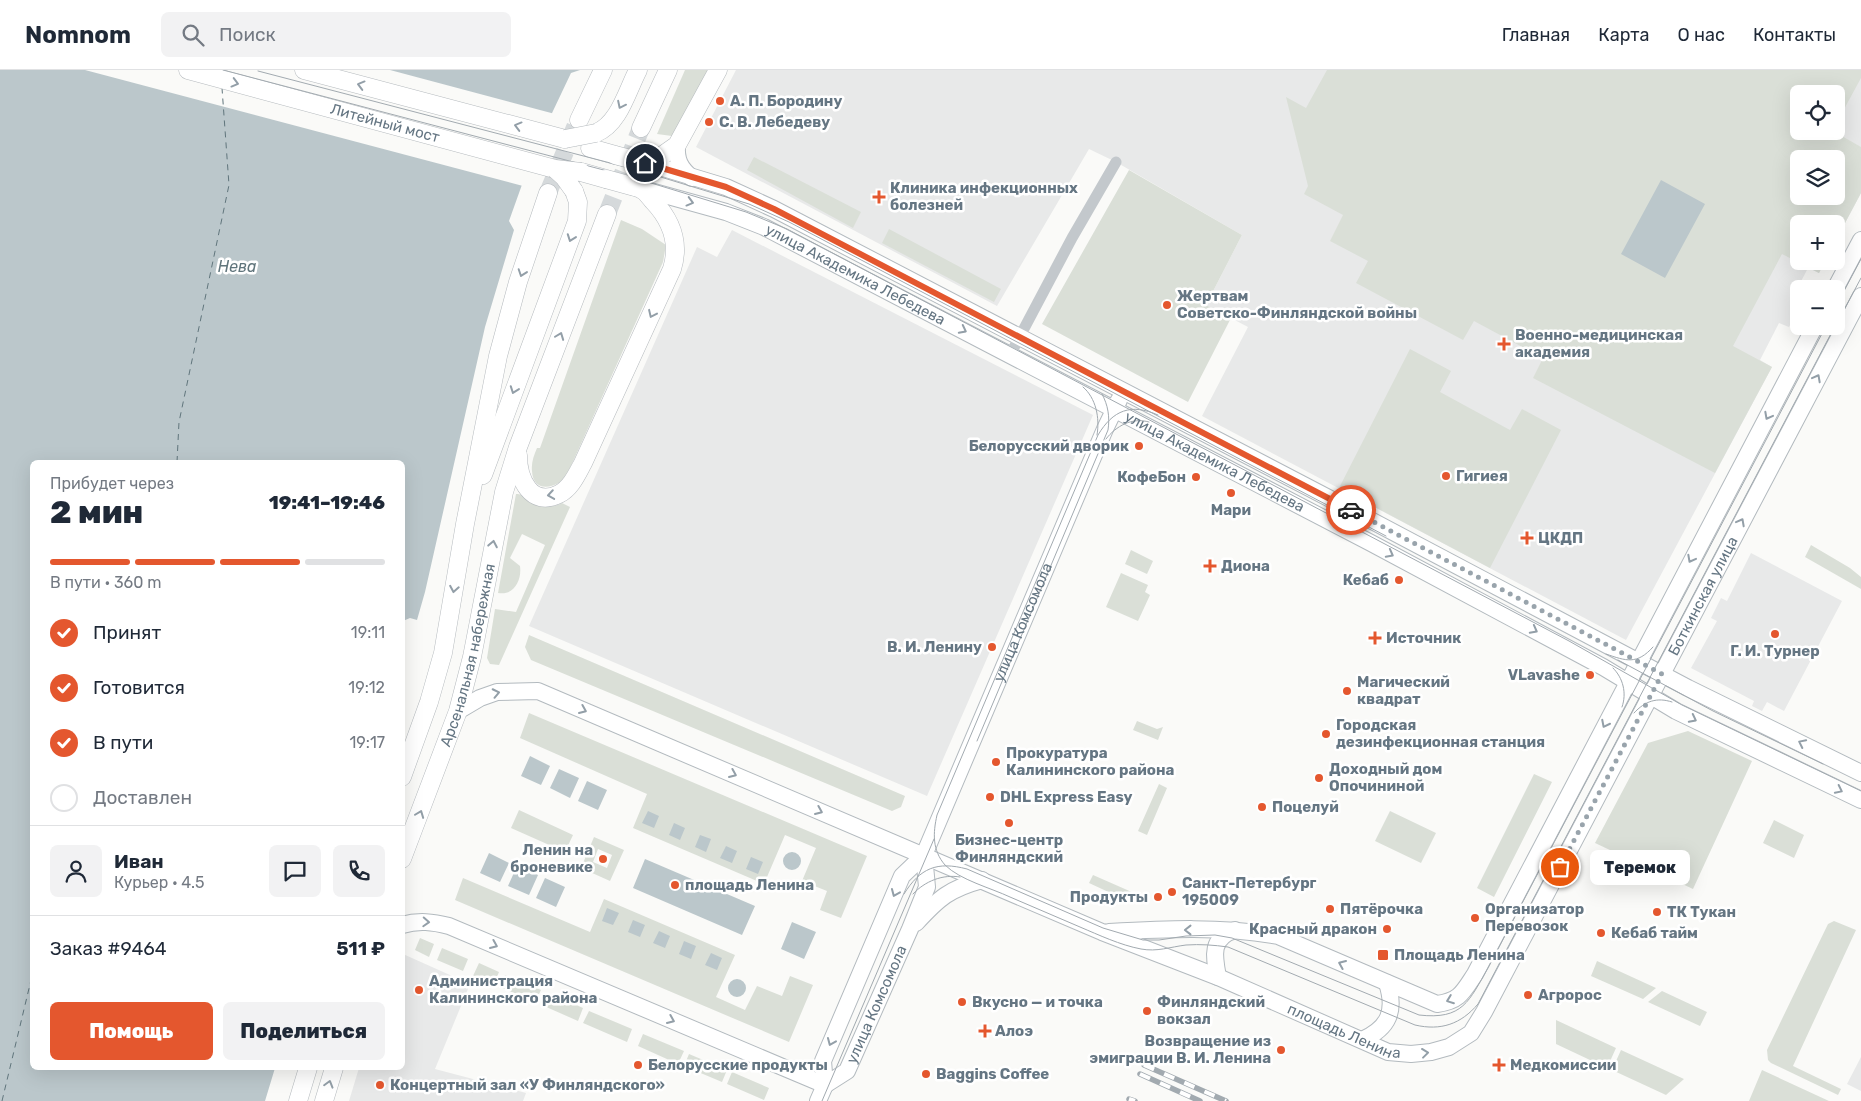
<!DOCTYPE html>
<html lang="ru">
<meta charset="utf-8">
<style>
:root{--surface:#fff;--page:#f2f2f3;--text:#1f2937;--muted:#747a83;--line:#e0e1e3;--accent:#e4572e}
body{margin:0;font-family:Rubik,sans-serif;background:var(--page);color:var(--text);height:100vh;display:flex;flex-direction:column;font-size:19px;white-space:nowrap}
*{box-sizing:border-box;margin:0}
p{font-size:16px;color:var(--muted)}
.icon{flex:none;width:28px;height:28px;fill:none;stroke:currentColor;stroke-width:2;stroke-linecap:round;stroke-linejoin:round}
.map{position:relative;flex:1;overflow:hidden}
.drawer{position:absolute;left:30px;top:390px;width:375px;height:610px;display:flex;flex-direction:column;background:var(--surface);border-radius:8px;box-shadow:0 5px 20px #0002}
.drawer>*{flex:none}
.tools{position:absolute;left:1790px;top:15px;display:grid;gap:10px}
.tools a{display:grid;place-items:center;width:55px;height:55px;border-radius:8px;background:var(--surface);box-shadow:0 5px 20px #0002;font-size:25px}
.pin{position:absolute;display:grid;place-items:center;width:42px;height:42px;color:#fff;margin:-21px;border:2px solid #fff;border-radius:50%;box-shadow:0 1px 5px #0007}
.courier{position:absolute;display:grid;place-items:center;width:50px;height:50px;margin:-25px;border:4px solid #e4572e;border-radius:50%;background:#fff;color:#222;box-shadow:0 1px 6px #0007}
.bubble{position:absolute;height:35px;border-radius:8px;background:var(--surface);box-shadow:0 5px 20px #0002;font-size:16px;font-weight:800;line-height:35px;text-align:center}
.headline em{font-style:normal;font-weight:800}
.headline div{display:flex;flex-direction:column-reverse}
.headline{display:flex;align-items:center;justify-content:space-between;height:85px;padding:0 20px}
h1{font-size:32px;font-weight:800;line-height:38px}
.bar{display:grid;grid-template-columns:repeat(4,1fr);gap:8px 5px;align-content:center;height:60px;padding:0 20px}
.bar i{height:6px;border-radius:4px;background:var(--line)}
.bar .active{background:var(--accent)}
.bar p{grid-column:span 4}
.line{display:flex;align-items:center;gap:12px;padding:0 20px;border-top:1px solid var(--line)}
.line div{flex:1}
.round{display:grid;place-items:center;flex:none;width:52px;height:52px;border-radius:8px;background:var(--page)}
ol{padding:0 20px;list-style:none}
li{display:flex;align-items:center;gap:15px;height:55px}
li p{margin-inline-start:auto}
li .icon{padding:5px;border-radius:50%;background:var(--accent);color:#fff;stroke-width:4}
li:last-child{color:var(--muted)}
li i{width:28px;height:28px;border:2px solid var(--line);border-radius:50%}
.button{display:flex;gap:10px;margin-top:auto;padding:10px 20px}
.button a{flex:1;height:58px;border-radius:8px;background:var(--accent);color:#fff;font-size:20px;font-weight:800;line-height:58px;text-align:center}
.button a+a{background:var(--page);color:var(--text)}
header{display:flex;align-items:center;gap:30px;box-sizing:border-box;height:70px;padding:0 25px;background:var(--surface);border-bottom:1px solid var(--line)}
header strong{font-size:24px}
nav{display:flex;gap:28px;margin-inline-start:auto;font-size:18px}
.search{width:350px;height:45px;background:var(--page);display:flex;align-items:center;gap:12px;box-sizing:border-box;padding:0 18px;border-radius:8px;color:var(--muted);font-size:19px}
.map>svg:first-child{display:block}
.built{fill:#e8e9e9;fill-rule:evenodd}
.green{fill:#dadfd7;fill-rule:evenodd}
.water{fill:#bbc7cb}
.pier{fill:#fafaf8}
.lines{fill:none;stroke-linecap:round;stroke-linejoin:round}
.ferry{stroke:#60757c;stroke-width:1;stroke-dasharray:6 5;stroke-linecap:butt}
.primary-tunnel{stroke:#d5d9db;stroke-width:18;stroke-dasharray:18 9;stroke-linecap:butt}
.secondary-casing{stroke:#b3babf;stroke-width:18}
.primary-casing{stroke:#b5babe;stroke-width:19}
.street{stroke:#c3c8cc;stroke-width:11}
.secondary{stroke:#fff;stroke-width:16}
.primary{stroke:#fff;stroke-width:18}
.tram{stroke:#a2aab0;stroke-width:1}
.rail-casing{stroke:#a2aab0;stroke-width:5.5}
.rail{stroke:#fff;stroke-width:4;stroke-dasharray:11;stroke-linecap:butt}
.primary-bridge-casing{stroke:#b5babe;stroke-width:19;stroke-linecap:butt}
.primary-bridge{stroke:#fff;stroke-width:18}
.oneway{stroke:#939fa8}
.done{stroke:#99a4ac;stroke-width:5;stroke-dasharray:0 9}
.route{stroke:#e4572e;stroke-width:6}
.poi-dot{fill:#e4572e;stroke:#fff;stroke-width:2}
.labels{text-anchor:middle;stroke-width:5;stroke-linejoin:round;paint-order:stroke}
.poi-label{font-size:15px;font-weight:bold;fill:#657683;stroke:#fff;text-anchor:start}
.street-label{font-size:15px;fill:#657683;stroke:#fff}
.water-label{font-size:16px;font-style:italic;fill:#60757c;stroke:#fff}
</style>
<header>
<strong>Nomnom</strong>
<div class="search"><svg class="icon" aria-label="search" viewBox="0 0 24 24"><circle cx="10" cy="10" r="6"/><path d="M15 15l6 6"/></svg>Поиск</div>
<nav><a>Главная</a><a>Карта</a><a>О нас</a><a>Контакты</a></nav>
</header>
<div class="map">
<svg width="1861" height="1031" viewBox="0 0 1861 1031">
<rect width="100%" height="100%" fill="#fafaf8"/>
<!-- built -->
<path class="built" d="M736 0H1861V123L1836 170V154H1799V191H1825L1819 203 1808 198 1796 221 1799 222V239L1789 257 1779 253 1760 290 1772 297 1626 570 1202 346 1248 257 1206 235 1242 165 1116 92 1089 79 997 236 696 77ZM1799 24H1836V61H1799ZM1799 89H1836V126H1799Z
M732 160 1093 345 927 726 529 556 697 177 717 187Z
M1751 483 1842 531 1784 641 1767 632 1762 641 1752 636 1754 631 1691 598 1717 551 1711 548 1721 528 1727 531Z
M403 884 470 914 435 999 526 1023 523 1031H349L359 998H402Z
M1861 987V1021L1847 1014Z"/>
<!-- green -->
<path class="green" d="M685 0H709L672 66 657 64Z
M1327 0H1861V8L1836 54V24H1799V61H1833L1861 77V123L1836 170V154H1799V191H1825L1819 203 1782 184 1733 276 1772 297 1715 403 1533 308 1543 288 1474 251 1463 270 1356 213 1368 191 1330 171 1343 145 1304 124 1308 116 1286 27 1306 38ZM1799 89H1836V126H1799Z
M754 87 861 142 853 158 747 100Z
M1129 100 1242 165 1206 235 1231 248 1188 332 1042 254Z
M621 150 642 159 666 175 663 192 566 407C555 419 533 423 532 401 531 393 534 385 537 378H540Z
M889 159 1001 219 994 232 882 173Z
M1410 279 1451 301 1440 322 1510 360 1522 339 1561 360 1490 498 1339 418Z
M516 424C521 424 522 426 527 429 538 438 550 439 562 433L570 437 499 595 490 594 487 588 495 539 516 542 545 475 522 464 510 488 520 496C522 510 514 526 498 523Z
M1811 475 1850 498 1861 507V519L1805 487Z
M1131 480 1153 491 1147 504 1125 494Z
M1121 503 1148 515 1145 522 1150 525 1138 551 1106 537Z
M529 565 905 726 901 737 892 741 531 590 525 577Z
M529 643 867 786 841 848 820 840 827 821 802 811 816 778 785 765 764 814 633 758 647 724 520 668Z
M1137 651 1157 659 1163 657 1158 670 1133 660Z
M1688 661 1752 691 1693 819 1595 773 1648 673Z
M1534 704 1552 712 1494 827 1477 818Z
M1159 714 1167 718 1147 765 1138 761Z
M519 740 573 765 565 782 511 758Z
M1390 741 1436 763 1421 793 1375 771Z
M1774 750 1804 765 1794 788 1763 773Z
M594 767 624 780 610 811 581 798ZM598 779 612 785 607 798 593 792Z
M1093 805 1134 823 1130 832 1089 813Z
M463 808 590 862 604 829 735 885 716 927 745 940 757 916 782 926 790 906 813 915 789 972 455 830Z
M1834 851 1856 860 1793 996 1841 1019 1838 1025 1771 993 1768 990 1767 980 1828 854Z
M420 868 434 874 429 887 415 880Z
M442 878 468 889 463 901 437 890Z
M1597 891 1656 918 1643 929 1591 906Z
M479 893 499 902 494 914 473 906Z
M505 905 541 920 535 932 500 917Z
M1662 921 1707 942 1700 956 1648 932Z
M549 923 583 938 578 951 544 936Z
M589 941 632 959 627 972 583 953Z
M1556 950 1616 978 1607 998 1556 974Z
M643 964 684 981 678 994 638 976Z
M1621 980 1684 1009 1666 1025 1612 1000Z
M689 984 727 1000 722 1012 684 996Z
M1762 1000 1829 1031H1749Z
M732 1002 769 1018 764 1030 727 1014Z"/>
<!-- water -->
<path class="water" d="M0 0H580L571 3 534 81 509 151 514 160 485 257 425 522 417 550 410 548 403 551 402 392H32V998H275L265 1031H0Z
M1661 110 1705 134 1665 208 1621 184Z
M530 686 550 696 541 715 521 706Z
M559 699 579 708 570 728 550 718Z
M587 711 607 720 598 740 578 731Z
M648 741 659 746 654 758 642 753Z
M674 753 685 758 680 770 669 765Z
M700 765 711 769 706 782 695 777Z
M726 776 737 781 732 793 720 788Z
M783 791a9 9 0 1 1 18 0a9 9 0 1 1-18 0Z
M489 783 509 793 500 812 480 803Z
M751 787 763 792 758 804 746 799Z
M645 789 755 836 742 865 633 818Z
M517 796 538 805 529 825 508 816Z
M545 808 565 817 556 837 536 828Z
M607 838 619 843 613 855 602 851Z
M633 850 645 855 640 867 628 862Z
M792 852 816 862 804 889 781 879Z
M659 861 670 866 665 878 653 873Z
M684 871 696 876 691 889 679 884Z
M711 883 722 888 717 900 705 895Z
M728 918a9 9 0 1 1 18 0a9 9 0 1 1-18 0Z"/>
<!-- pier -->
<path class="pier" d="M85 0H390L555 44 523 116Z"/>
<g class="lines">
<!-- ferry -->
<path class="ferry" d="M177 392 179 352 229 115 222 18
M2 1031 32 906"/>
<!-- primary-tunnel -->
<path class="primary-tunnel" d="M548 123 576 55
M607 144 641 58"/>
<defs>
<g id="secondary">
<path d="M677 75C676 90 680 98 692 108"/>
<path d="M650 94 726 117 774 139 1342 435 1688 618 1861 703"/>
<path id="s1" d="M643 119 726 142 764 157 1371 473 1603 597 1676 641 1861 730"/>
<path d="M1835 219 1861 170"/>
<path id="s2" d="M458 641 480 628 497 622 538 621 1102 862 1218 907 1388 982 1411 984 1431 982 1449 977 1471 963 1484 942 1861 226"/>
<path d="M916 853C939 828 949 819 982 810"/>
<path d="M402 855C419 850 433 852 449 856L825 1015"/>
<path d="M1109 862C1164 859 1223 856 1278 866L1437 934C1460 931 1463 922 1475 904L1815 256"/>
<path d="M1218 907C1214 886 1210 868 1235 860"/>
<path d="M1362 970C1389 958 1396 941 1387 913"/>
<path id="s3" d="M825 1015 847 1001 910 859 927 817 924 785"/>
<path id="s4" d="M818 1031 825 1015 823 991 902 806 924 785 1105 359 1119 330"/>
</g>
<g id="primary">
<path id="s5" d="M188 0 555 99"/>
<path d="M304 0 565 69"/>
<path d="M579 50 603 0"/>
<path d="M641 58 668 0"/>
<path d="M596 63C619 54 627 21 638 0"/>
<path d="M590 78 615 85"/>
<path d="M645 93 650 94 677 75 718 0"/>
<path d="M581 102 606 109"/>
<path d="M518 385C518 409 531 438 559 424 571 418 577 404 583 393L672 199C680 173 672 151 653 131 647 124 644 119 635 117"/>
<path d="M483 405 577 151 578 132 574 121"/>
<path d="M402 707 429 632 443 583 465 454 498 286 518 212 548 123"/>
<path id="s6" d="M402 789 458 641 472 587 504 422 518 377 607 144"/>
<path d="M298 1031 308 998"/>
<path d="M324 1031 334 998"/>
</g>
</defs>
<!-- secondary casing -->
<use href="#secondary" class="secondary-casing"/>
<!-- primary casing -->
<use href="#primary" class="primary-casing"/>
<!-- street -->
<path class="street" d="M1010 285 1072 168 1116 92"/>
<!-- secondary -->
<use href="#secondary" class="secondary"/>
<!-- primary -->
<use href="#primary" class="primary"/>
<!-- tram -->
<path class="tram" d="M223 0 638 109 746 142 787 159 1569 571 1682 635 1861 721
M258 1 641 101 749 134 789 152 1386 466
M1836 236 1861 189
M1836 255 1861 208
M1083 317C1096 328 1100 348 1097 365
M1158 345C1131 333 1113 340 1098 365L937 745C933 763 932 780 945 795 960 810 991 818 1010 827 1033 837 1057 847 1080 857 1099 865 1120 875 1141 879 1157 882 1170 877 1186 875 1200 874 1214 875 1228 877L1415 955C1441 961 1461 954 1478 934L1835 256
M1106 369C1116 356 1132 347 1149 352
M1606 584C1626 591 1637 595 1653 577
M1618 590 1713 641 1823 694
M1613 598C1623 608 1627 623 1622 637
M1634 643C1645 631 1657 627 1672 632
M977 671 1108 360C1110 347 1108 335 1102 324
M904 824C920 798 937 791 967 799L1103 858 1143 870H1159L1186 866 1215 865 1232 868 1419 945C1463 950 1469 931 1488 898L1826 256
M913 824C925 811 943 804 960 807
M822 1031 934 769"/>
<defs>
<path id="rail" d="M1144 995 1226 1031
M1140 1004 1200 1031
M1129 1029 1135 1031"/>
</defs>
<!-- rail casing -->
<use href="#rail" class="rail-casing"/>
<!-- rail -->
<use href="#rail" class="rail"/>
<defs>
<path id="primary-bridge" d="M565 69 596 63
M615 85 645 93
M555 99 564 107 574 121
M555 99 581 102
M606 109 635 117"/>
</defs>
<!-- primary-bridge casing -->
<use href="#primary-bridge" class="primary-bridge-casing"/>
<!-- primary-bridge -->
<use href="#primary-bridge" class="primary-bridge"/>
</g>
<!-- one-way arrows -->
<defs><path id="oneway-chevron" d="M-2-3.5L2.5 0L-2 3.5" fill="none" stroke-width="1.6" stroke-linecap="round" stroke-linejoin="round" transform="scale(1.25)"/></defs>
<g class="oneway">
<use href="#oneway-chevron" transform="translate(235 13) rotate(15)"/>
<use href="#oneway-chevron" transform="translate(361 15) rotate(-165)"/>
<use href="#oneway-chevron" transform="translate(621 35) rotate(116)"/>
<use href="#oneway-chevron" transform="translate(518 56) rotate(-165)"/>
<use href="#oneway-chevron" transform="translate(690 132) rotate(15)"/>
<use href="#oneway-chevron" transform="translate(571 168) rotate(110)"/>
<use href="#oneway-chevron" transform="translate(522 203) rotate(109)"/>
<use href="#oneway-chevron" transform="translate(652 244) rotate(115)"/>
<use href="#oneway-chevron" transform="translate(963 260) rotate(27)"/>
<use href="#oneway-chevron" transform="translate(560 266) rotate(-69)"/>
<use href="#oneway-chevron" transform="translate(1817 308) rotate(-62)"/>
<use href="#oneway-chevron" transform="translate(514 320) rotate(110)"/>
<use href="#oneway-chevron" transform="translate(1768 346) rotate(118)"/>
<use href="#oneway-chevron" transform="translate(551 425) rotate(171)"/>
<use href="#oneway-chevron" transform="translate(1741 452) rotate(-62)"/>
<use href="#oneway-chevron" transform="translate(493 474) rotate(-79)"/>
<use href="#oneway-chevron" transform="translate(1390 484) rotate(28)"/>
<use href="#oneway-chevron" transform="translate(1691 489) rotate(118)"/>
<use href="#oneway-chevron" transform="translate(454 519) rotate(100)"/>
<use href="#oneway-chevron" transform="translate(1534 560) rotate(28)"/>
<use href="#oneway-chevron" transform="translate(496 623) rotate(-12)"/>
<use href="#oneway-chevron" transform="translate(583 640) rotate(23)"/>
<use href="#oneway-chevron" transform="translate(1693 649) rotate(27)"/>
<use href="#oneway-chevron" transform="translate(1605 654) rotate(117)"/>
<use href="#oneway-chevron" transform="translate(1802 673) rotate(-154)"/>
<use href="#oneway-chevron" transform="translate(733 704) rotate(23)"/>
<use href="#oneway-chevron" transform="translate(1839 720) rotate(26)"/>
<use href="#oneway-chevron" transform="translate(819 741) rotate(23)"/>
<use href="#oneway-chevron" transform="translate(420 744) rotate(-69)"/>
<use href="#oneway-chevron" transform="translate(895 823) rotate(113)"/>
<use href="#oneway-chevron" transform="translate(426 852) rotate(3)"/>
<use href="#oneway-chevron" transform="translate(1188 860) rotate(180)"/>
<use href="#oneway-chevron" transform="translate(494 875) rotate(23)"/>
<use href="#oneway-chevron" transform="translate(1342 894) rotate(-157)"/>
<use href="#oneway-chevron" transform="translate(1450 930) rotate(159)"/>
<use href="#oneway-chevron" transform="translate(671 950) rotate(23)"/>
<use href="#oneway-chevron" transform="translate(831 972) rotate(113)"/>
<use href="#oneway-chevron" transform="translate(1425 983) rotate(-7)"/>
<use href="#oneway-chevron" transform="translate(329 1014) rotate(-74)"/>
</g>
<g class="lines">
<!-- done -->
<path class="done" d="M1351 440 1662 604 1560 797"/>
<!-- route -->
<path class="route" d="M645 93 726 117 774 139 1351 440"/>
</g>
<!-- markers -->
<g class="poi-dot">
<circle cx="720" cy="31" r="5"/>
<circle cx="709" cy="52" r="5"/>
<path d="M876.5 119.5h5v5h5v5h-5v5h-5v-5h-5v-5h5z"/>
<circle cx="1167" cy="235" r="5"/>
<path d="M1501.5 266.5h5v5h5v5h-5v5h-5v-5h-5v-5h5z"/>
<circle cx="1139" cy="376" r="5"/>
<circle cx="1446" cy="406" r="5"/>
<circle cx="1196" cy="407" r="5"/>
<circle cx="1231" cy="423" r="5"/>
<path d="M1524.5 460.5h5v5h5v5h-5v5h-5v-5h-5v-5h5z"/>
<path d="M1207.5 488.5h5v5h5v5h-5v5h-5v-5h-5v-5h5z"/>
<circle cx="1399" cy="510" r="5"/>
<circle cx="1775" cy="564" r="5"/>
<path d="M1372.5 560.5h5v5h5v5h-5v5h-5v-5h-5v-5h5z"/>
<circle cx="992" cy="577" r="5"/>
<circle cx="1590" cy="605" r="5"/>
<circle cx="1347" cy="621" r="5"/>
<circle cx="1326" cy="664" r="5"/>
<circle cx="996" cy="692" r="5"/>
<circle cx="1319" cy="708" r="5"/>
<circle cx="990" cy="727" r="5"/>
<circle cx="1262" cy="737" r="5"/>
<circle cx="1009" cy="753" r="5"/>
<circle cx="603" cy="789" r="5"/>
<circle cx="675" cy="815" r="5"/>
<circle cx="1172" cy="822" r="5"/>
<circle cx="1158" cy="827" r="5"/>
<circle cx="1330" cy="839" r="5"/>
<circle cx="1657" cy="842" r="5"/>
<circle cx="1475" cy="848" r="5"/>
<circle cx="1387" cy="859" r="5"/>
<circle cx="1601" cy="863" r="5"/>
<rect x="1377" y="879" width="12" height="12" rx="2.5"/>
<circle cx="419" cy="920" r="5"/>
<circle cx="1528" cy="925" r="5"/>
<circle cx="962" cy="932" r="5"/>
<circle cx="1147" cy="941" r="5"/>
<path d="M982.5 953.5h5v5h5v5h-5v5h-5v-5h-5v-5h5z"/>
<circle cx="1281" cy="980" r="5"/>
<circle cx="638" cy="995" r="5"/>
<path d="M1496.5 987.5h5v5h5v5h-5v5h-5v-5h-5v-5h5z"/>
<circle cx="926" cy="1004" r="5"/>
<circle cx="380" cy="1015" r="5"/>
</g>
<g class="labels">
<!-- poi labels -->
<g class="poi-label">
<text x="730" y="36">А. П. Бородину</text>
<text x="719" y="57">С. В. Лебедеву</text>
<text x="890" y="123">Клиника инфекционных<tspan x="890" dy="17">болезней</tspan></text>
<text x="1177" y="231">Жертвам<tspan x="1177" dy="17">Советско-Финляндской войны</tspan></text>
<text x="1515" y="270">Военно-медицинская<tspan x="1515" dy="17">академия</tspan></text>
<text x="1129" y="381" text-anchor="end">Белорусский дворик</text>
<text x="1456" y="411">Гигиея</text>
<text x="1186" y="412" text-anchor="end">КофеБон</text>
<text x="1231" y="445" text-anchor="middle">Мари</text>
<text x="1538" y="473">ЦКДП</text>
<text x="1221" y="501">Диона</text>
<text x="1389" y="515" text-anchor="end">Кебаб</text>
<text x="1386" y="573">Источник</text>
<text x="982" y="582" text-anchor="end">В. И. Ленину</text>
<text x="1775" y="586" text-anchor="middle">Г. И. Турнер</text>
<text x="1580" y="610" text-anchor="end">VLavashe</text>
<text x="1357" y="617">Магический<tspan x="1357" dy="17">квадрат</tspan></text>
<text x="1336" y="660">Городская<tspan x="1336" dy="17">дезинфекционная станция</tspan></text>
<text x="1006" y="688">Прокуратура<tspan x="1006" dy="17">Калининского района</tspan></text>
<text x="1329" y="704">Доходный дом<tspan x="1329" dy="17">Опочининой</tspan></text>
<text x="1000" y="732">DHL Express Easy</text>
<text x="1272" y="742">Поцелуй</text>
<text x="1009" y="775" text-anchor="middle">Бизнеc-центр<tspan x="1009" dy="17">Финляндский</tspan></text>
<text x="593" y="785" text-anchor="end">Ленин на<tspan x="593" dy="17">броневике</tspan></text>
<text x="1182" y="818">Санкт-Петербург<tspan x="1182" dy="17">195009</tspan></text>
<text x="685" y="820">площадь Ленина</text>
<text x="1148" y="832" text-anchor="end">Продукты</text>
<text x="1340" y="844">Пятёрочка</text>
<text x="1485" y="844">Организатор<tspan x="1485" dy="17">Перевозок</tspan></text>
<text x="1667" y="847">ТК Тукан</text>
<text x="1377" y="864" text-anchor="end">Красный дракон</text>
<text x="1611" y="868">Кебаб тайм</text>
<text x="1394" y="890">Площадь Ленина</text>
<text x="429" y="916">Администрация<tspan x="429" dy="17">Калининского района</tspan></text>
<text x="1538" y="930">Агророс</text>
<text x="972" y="937">Вкусно — и точка</text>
<text x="1157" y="937">Финляндский<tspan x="1157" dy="17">вокзал</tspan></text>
<text x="995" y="966">Алоэ</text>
<text x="1271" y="976" text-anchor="end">Возвращение из<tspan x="1271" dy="17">эмиграции В. И. Ленина</tspan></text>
<text x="648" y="1000">Белорусские продукты</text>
<text x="1510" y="1000">Медкомиссии</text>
<text x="936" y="1009">Baggins Coffee</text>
<text x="390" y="1020">Концертный зал «У Финляндского»</text>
</g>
<!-- street labels -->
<g class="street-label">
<text dy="5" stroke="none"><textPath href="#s5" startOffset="204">Литейный мост</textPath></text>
<text dy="5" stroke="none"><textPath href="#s1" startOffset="230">улица Академика Лебедева</textPath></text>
<text dy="5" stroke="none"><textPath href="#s1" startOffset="635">улица Академика Лебедева</textPath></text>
<text dy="5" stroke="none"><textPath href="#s2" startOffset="1591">Боткинская улица</textPath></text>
<text dy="5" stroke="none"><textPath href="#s4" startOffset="526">улица Комсомола</textPath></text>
<text dy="5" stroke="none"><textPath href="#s6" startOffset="215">Арсенальная набережная</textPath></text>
<text dy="5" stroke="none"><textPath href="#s3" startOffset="99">улица Комсомола</textPath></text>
<text dy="5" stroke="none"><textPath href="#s2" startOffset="960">площадь Ленина</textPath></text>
</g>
<!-- water labels -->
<g class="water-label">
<text x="237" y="202">Нева</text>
</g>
</g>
</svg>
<div class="tools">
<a><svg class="icon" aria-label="locate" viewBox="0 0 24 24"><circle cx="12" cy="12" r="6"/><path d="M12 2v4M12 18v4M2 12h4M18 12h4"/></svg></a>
<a><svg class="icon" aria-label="layers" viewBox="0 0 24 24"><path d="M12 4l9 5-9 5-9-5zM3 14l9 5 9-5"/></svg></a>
<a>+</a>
<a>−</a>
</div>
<div class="pin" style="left:1560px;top:797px;background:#ea580c"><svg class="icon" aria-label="bag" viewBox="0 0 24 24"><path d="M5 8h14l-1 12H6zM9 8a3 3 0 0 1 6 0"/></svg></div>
<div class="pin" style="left:645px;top:93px;background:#1f2937"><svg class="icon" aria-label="home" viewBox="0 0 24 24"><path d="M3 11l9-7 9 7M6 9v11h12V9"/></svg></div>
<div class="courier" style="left:1351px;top:440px"><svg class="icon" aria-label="car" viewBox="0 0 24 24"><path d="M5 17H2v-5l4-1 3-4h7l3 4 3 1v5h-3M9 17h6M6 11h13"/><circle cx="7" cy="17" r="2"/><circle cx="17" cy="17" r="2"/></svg></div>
<div class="bubble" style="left:1590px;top:780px;width:100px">Теремок</div>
<section class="drawer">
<div class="headline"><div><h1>2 мин</h1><p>Прибудет через</p></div><em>19:41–19:46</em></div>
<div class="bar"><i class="active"></i><i class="active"></i><i class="active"></i><i></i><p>В пути · 360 m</p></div>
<ol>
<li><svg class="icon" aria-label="check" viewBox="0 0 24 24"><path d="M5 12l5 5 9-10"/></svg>Принят<p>19:11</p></li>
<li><svg class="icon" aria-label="check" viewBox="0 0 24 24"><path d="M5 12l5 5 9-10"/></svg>Готовится<p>19:12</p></li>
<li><svg class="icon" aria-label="check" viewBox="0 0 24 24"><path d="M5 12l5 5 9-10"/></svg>В пути<p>19:17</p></li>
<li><i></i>Доставлен</li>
</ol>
<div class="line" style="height:90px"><a class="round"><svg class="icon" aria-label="person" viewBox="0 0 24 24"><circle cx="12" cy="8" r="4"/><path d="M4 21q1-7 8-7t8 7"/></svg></a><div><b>Иван</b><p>Курьер · 4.5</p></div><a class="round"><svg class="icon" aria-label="chat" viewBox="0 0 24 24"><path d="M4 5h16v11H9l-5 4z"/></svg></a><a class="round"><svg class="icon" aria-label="phone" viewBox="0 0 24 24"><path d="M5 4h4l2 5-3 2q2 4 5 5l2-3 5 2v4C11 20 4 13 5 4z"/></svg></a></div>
<div class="line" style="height:65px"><div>Заказ #9464</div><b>511 ₽</b></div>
<div class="button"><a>Помощь</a><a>Поделиться</a></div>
</section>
</div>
